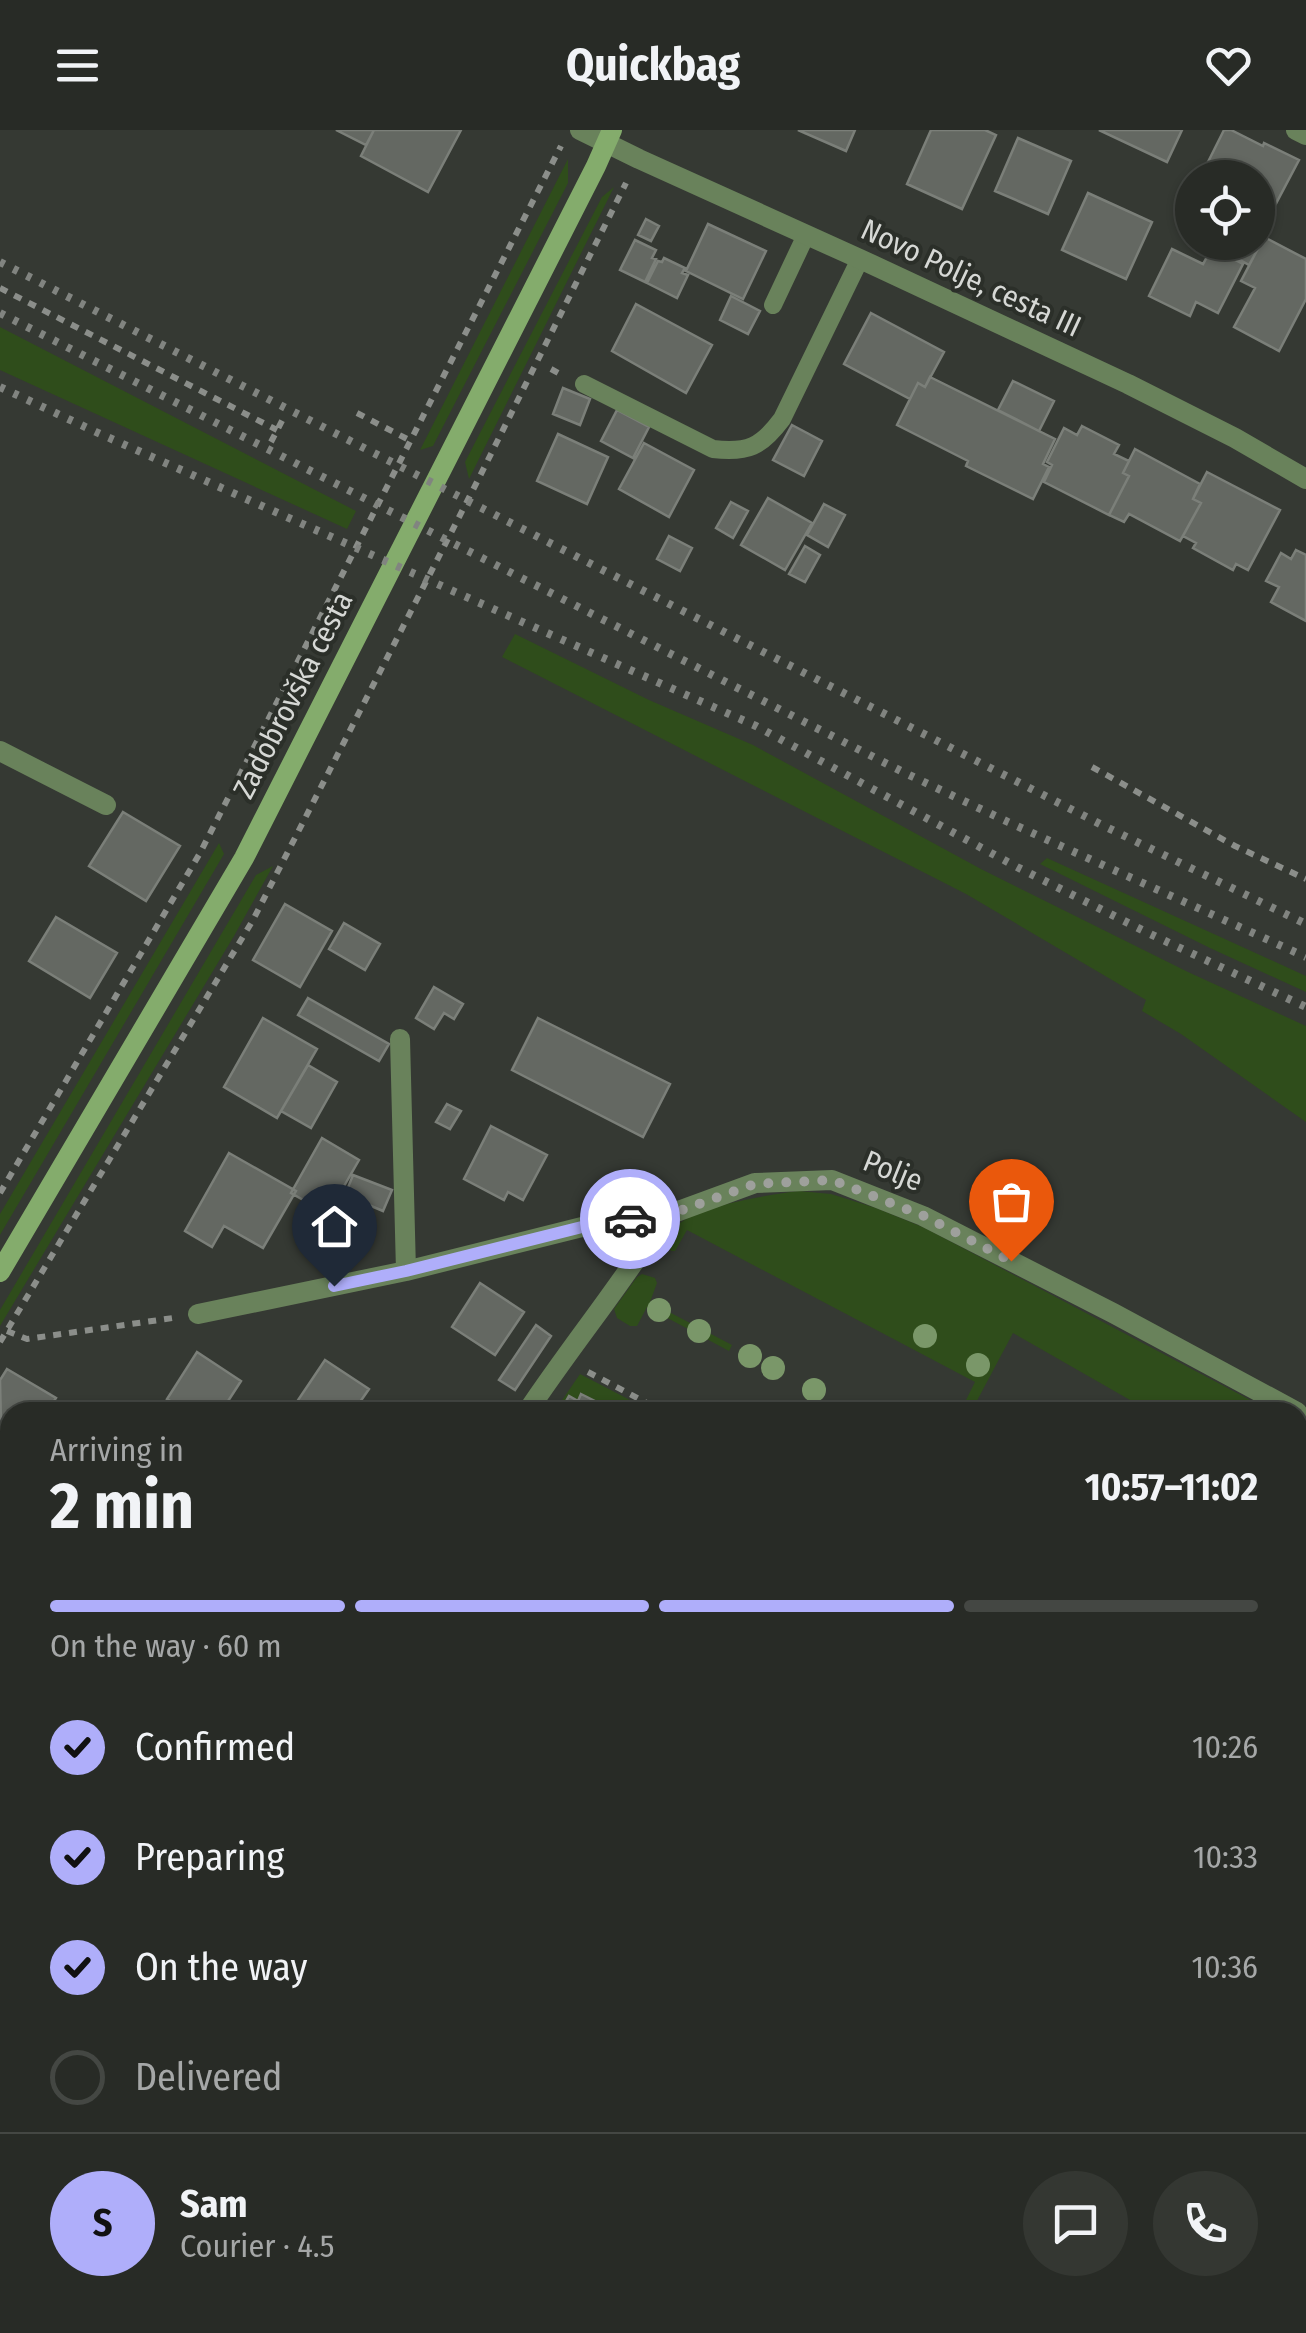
<!DOCTYPE html>
<meta charset="utf-8">
<style>
:root{--surface:#282b26;--page:#343732;--text:#f1f3f6;--muted:#a5a7a7;--line:#444743;--accent:#afaefa}
body{margin:0;font-family:"Fira Sans Condensed",sans-serif;background:var(--page);color:var(--text);height:100vh;display:flex;flex-direction:column;font-size:38px;white-space:nowrap}
*{box-sizing:border-box;margin:0}
p{font-size:32px;color:var(--muted)}
.icon{flex:none;width:55px;height:55px;fill:none;stroke:currentColor;stroke-width:2;stroke-linecap:round;stroke-linejoin:round}
.map{position:relative;flex:1;overflow:hidden}
.side{position:absolute;left:0px;top:1272px;width:1308px;height:932px;display:flex;flex-direction:column;background:var(--surface);border-radius:30px 30px 0 0;box-shadow:0 2px 8px #0004,0 0 0 2px var(--line)}
.side>*{flex:none}
.tools{position:absolute;left:1175px;top:30px;display:grid;gap:20px}
.tools a{display:grid;place-items:center;width:100px;height:100px;border-radius:50%;background:var(--surface);box-shadow:0 2px 8px #0004,0 0 0 2px var(--line);font-size:50px}
.pin{position:absolute;display:grid;place-items:center;width:85px;height:85px;color:#fff;margin:-102px -42px;border-radius:50% 50% 50% 0;rotate:-45deg;box-shadow:0 0 10px #0007}
.pin .icon{rotate:45deg}
.courier{position:absolute;display:grid;place-items:center;width:100px;height:100px;margin:-50px;border:8px solid #afaefa;border-radius:50%;background:#fff;color:#222;box-shadow:0 2px 12px #0007}
.summary em{font-style:normal;font-weight:700}
.summary div{display:flex;flex-direction:column-reverse}
.summary{display:flex;align-items:center;justify-content:space-between;height:170px;padding:0 50px}
h1{font-size:65px;font-weight:700;line-height:75px}
.bar{display:grid;grid-template-columns:repeat(4,1fr);gap:15px 10px;align-content:center;height:120px;padding:0 50px}
.bar i{height:12px;border-radius:8px;background:var(--line)}
.bar .current{background:var(--accent)}
.bar p{grid-column:span 4}
.line{display:flex;align-items:center;gap:25px;padding:0 50px;border-top:2px solid var(--line)}
.line div{flex:1}
.round{display:grid;place-items:center;flex:none;width:105px;height:105px;border-radius:52px;background:var(--page)}
ol{padding:0 50px;list-style:none}
li{display:flex;align-items:center;gap:30px;height:110px}
li p{margin-inline-start:auto}
li .icon{padding:10px;border-radius:50%;background:var(--accent);color:#111;stroke-width:4}
li:last-child{color:var(--muted)}
li i{width:55px;height:55px;border:5px solid var(--line);border-radius:50%}
header{display:flex;justify-content:space-between;align-items:center;height:130px;padding:0 50px;background:var(--surface);font-size:45px;font-weight:700}
.map>svg:first-child{display:block}
.green{fill:#2f4d1b}
.building{fill:#646862;stroke:#7b7f79;stroke-width:2.5}
.lines{fill:none;stroke-linecap:round;stroke-linejoin:round}
.path{stroke:#8b8e8a;stroke-width:6;stroke-dasharray:8 8;stroke-linecap:butt}
.lane{stroke:#69825b;stroke-width:18}
.street{stroke:#69825b;stroke-width:20}
.secondary{stroke:#84ac6c;stroke-width:20}
.rail{stroke:#818480;stroke-width:8;stroke-dasharray:5 10;stroke-linecap:butt}
.tree{fill:#7a9769}
.done{stroke:#9ea09c;stroke-width:10;stroke-dasharray:0 18}
.route{stroke:#afaefa;stroke-width:12}
.labels{text-anchor:middle;stroke-width:8;stroke-linejoin:round;paint-order:stroke}
.street-label{font-size:30px;fill:#d6d8d5;stroke:#2b2f29}
</style>
<header><svg class="icon" aria-label="menu" viewBox="0 0 24 24"><path d="M4 6h16M4 12h16M4 18h16"/></svg>Quickbag<svg class="icon" aria-label="heart" viewBox="0 0 24 24"><path d="M12 20l-8-8c-3-5 5-10 8-4 3-6 11-1 8 4z"/></svg></header>
<div class="map">
<svg width="1306" height="2203" viewBox="0 0 1306 2203">
<rect width="100%" height="100%" fill="#353933"/>
<!-- green -->
<path class="green" d="M568 29V53L433 316 420 320Z
M614 57 469 349 465 332 602 67Z
M0 197 356 381 347 399 0 240Z
M515 504 649 570 753 615 981 739 1188 842 1306 896V992L1181 904 1142 881 1146 870 966 764 502 527Z
M219 713 224 724 0 1105V1084Z
M1047 728 1306 846V862L1210 818 1040 734Z
M273 736 234 806 0 1196V1180L256 745Z
M799 1061 831 1064 876 1078 925 1098 1273 1282H1151L1013 1203 971 1282H960L975 1252 687 1100 675 1121H671C647 1080 775 1064 799 1061Z
M642 1144 655 1148 657 1153 650 1172 732 1215 729 1221 647 1177 637 1196H630L617 1188 614 1179 637 1147Z
M580 1244 653 1282H617L582 1264 578 1271 569 1266 560 1282H554Z
M1306 1410V1845L1298 1839V1426Z
M1306 2103V2203H1256L1260 2195H1298V2120Z"/>
<!-- building -->
<path class="building" d="M336 0H374L366 15Z
M374 0H461L428 62 361 26Z
M798 0H855L846 21Z
M931 0H985L996 5 962 79 907 54Z
M1099 0H1182L1167 32Z
M1224 0H1231L1263 16 1264 13 1299 30 1270 85 1258 78V48H1200Z
M1018 8 1071 31 1048 84 995 61Z
M1088 63 1152 92 1126 149 1062 120Z
M646 89 659 96 651 111 638 105Z
M708 94 766 121 743 169 686 141Z
M1264 107 1306 129V169L1279 221 1234 197 1255 158 1241 151Z
M635 110 656 120 652 128 656 129 645 152 620 140Z
M1224 112H1255L1260 115 1249 135 1221 119Z
M1212 118 1243 134 1218 183 1196 172 1190 186 1149 166 1172 119 1203 134Z
M664 128 685 138 682 143 688 145 677 168 647 153 658 131 662 132Z
M731 166 760 181 748 204 720 190Z
M636 174 712 215 686 263 612 221Z
M871 183 944 222 925 257 918 253 910 269 844 234Z
M930 247 1055 309 1043 334 1049 337 1033 369 966 336 968 331 897 295 918 253 925 257Z
M1013 251 1054 271 1039 301 998 280Z
M563 258 590 269 580 295 553 284Z
M617 280 649 297 633 328 601 311Z
M792 295 822 311 804 346 773 330Z
M1082 296 1119 315 1114 324 1129 331 1123 343 1129 346 1109 385 1044 352 1052 335 1047 332 1064 298 1077 305Z
M558 304 608 327 587 374 537 351Z
M644 313 694 340 669 387 619 359Z
M1135 319 1200 354 1193 369 1201 373 1180 411 1129 384 1124 392 1109 385 1129 346 1123 343Z
M1207 342 1280 380 1248 440 1236 434 1233 440 1193 418 1196 413 1183 406 1201 373 1193 369Z
M768 368 812 393 785 440 741 415Z
M731 372 748 381 733 408 716 398Z
M824 374 845 385 828 417 807 405Z
M669 406 692 418 680 441 657 429Z
M805 416 820 425 805 452 789 444Z
M1296 420 1306 425V491L1271 472 1279 457 1266 451 1281 423 1291 429Z
M123 682 180 716 146 771 89 736Z
M285 774 332 801 300 857 253 830Z
M56 787 117 823 90 868 29 831Z
M344 793 380 814 365 840 329 819Z
M434 857 463 874 454 889 444 883 434 899 416 888Z
M308 868 389 914 379 931 298 885Z
M263 888 317 919 277 988 224 957Z
M538 888 670 954 643 1007 512 940Z
M308 935 337 952 311 998 281 981Z
M447 974 461 981 450 999 436 992Z
M491 996 547 1025 523 1070 508 1062 504 1070 464 1049Z
M322 1008 359 1030 328 1084 291 1063Z
M229 1023 296 1061 263 1118 224 1096 212 1117 185 1101Z
M353 1045 392 1060 383 1081 345 1065Z
M480 1153 524 1182 495 1225 452 1197Z
M536 1195 551 1206 515 1260 499 1250Z
M197 1222 241 1251 221 1282H188L167 1269Z
M325 1230 369 1259 353 1282H297L292 1279Z
M7 1239 56 1268 47 1282 38 1276 34 1282H10V1323L2 1337 0 1250Z
M581 1264 617 1282H560L569 1266 578 1271Z
M8 1539 10 1540V1630L0 1625V1553Z
M10 1923V2171L0 2166V1942Z
M206 2195H341L337 2203H202Z"/>
<g class="lines">
<!-- path -->
<path class="path" d="M0 158 277 300
M551 239 564 246
M357 283 411 311
M271 312 284 287
M1092 637 1235 716 1306 749
M0 1063 200 723 561 16
M7 1201 27 1209 173 1188
M0 1212 253 790 478 350 626 53
M588 1242 664 1282
M0 1786 10 1766
M0 1804 10 1809
M387 2195 391 2197 390 2203
M407 2203 411 2195"/>
<!-- lane -->
<path class="lane" d="M773 175 806 105
M584 254 713 319C748 323 761 317 782 289L860 129"/>
<!-- street -->
<path class="street" d="M580 0 639 29 860 129 1128 254 1235 308 1306 349
M1296 0 1306 5
M0 621 106 675
M400 909 406 1141
M198 1184 406 1141 606 1091 665 1086 755 1053 832 1050 923 1086 1113 1183 1297 1282
M527 1282C571 1216 622 1154 665 1086
M0 1391 10 1397
M121 2203 125 2195"/>
<!-- secondary -->
<path class="secondary" d="M0 1142 244 728 596 36 612 0"/>
<!-- rail -->
<path class="rail" d="M0 132 1102 695 1306 794
M0 183 905 643 1008 692 1306 827
M0 257 96 302 756 596 1017 737 1146 802 1306 877"/>
</g>
<!-- trees -->
<g class="tree">
<circle cx="623" cy="1065" r="12"/>
<circle cx="659" cy="1180" r="12"/>
<circle cx="699" cy="1201" r="12"/>
<circle cx="925" cy="1206" r="12"/>
<circle cx="750" cy="1226" r="12"/>
<circle cx="978" cy="1235" r="12"/>
<circle cx="773" cy="1238" r="12"/>
<circle cx="814" cy="1260" r="12"/>
</g>
<g class="lines">
<!-- done -->
<path class="done" d="M630 1089 665 1086 755 1054 832 1050 924 1086 1011 1131"/>
<!-- route -->
<path class="route" d="M334 1156 406 1141 606 1091 630 1089"/>
</g>
<g class="labels">
<!-- street labels -->
<g class="street-label">
<text transform="translate(971 148) rotate(25)" y="10">Novo Polje, cesta III</text>
<text transform="translate(293 565) rotate(-63)" y="10">Zadobrovška cesta</text>
<text transform="translate(893 1041) rotate(22)" y="10">Polje</text>
</g>
</g>
</svg>
<div class="tools">
<a><svg class="icon" aria-label="locate" viewBox="0 0 24 24"><circle cx="12" cy="12" r="6"/><path d="M12 2v4M12 18v4M2 12h4M18 12h4"/></svg></a>
</div>
<div class="pin" style="left:1011px;top:1131px;background:#ea580c"><svg class="icon" aria-label="bag" viewBox="0 0 24 24"><path d="M5 8h14l-1 12H6zM9 8a3 3 0 0 1 6 0"/></svg></div>
<div class="pin" style="left:334px;top:1156px;background:#1f2937"><svg class="icon" aria-label="home" viewBox="0 0 24 24"><path d="M3 11l9-7 9 7M6 9v11h12V9"/></svg></div>
<div class="courier" style="left:630px;top:1089px"><svg class="icon" aria-label="car" viewBox="0 0 24 24"><path d="M5 17H2v-5l4-1 3-4h7l3 4 3 1v5h-3M9 17h6M6 11h13"/><circle cx="7" cy="17" r="2"/><circle cx="17" cy="17" r="2"/></svg></div>
<section class="side">
<div class="summary"><div><h1>2 min</h1><p>Arriving in</p></div><em>10:57–11:02</em></div>
<div class="bar"><i class="current"></i><i class="current"></i><i class="current"></i><i></i><p>On the way · 60 m</p></div>
<ol>
<li><svg class="icon" aria-label="check" viewBox="0 0 24 24"><path d="M5 12l5 5 9-10"/></svg>Confirmed<p>10:26</p></li>
<li><svg class="icon" aria-label="check" viewBox="0 0 24 24"><path d="M5 12l5 5 9-10"/></svg>Preparing<p>10:33</p></li>
<li><svg class="icon" aria-label="check" viewBox="0 0 24 24"><path d="M5 12l5 5 9-10"/></svg>On the way<p>10:36</p></li>
<li><i></i>Delivered</li>
</ol>
<div class="line" style="height:180px"><b class="round" style="background:var(--accent);color:#111">S</b><div><b>Sam</b><p>Courier · 4.5</p></div><a class="round"><svg class="icon" aria-label="chat" viewBox="0 0 24 24"><path d="M4 5h16v11H9l-5 4z"/></svg></a><a class="round"><svg class="icon" aria-label="phone" viewBox="0 0 24 24"><path d="M5 4h4l2 5-3 2q2 4 5 5l2-3 5 2v4C11 20 4 13 5 4z"/></svg></a></div>
</section>
</div>
